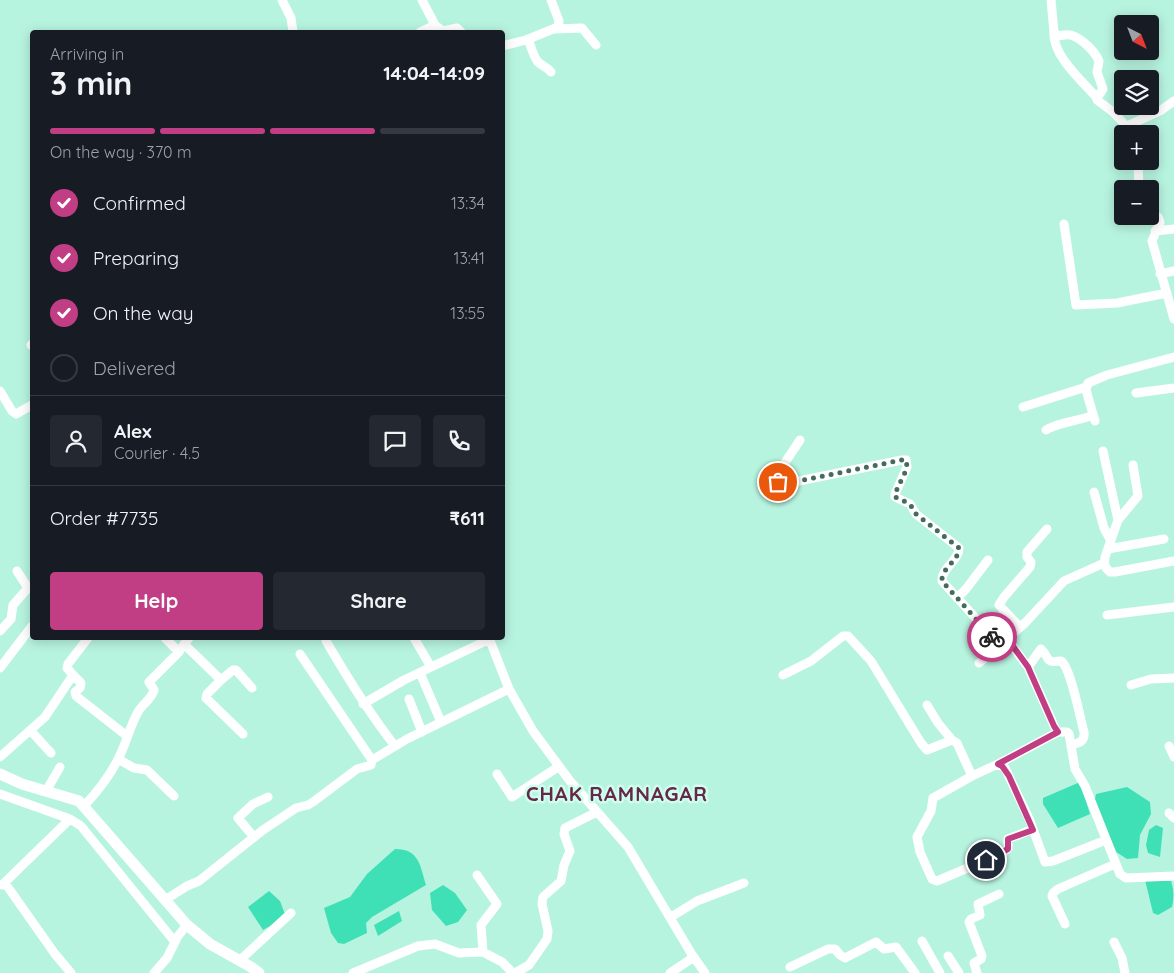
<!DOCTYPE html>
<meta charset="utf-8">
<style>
:root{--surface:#171b24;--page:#242831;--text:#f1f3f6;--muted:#9ea1a6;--line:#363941;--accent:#c13e84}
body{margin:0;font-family:Quicksand,sans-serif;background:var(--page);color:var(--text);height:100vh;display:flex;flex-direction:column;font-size:19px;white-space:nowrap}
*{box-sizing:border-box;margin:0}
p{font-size:16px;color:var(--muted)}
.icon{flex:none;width:28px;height:28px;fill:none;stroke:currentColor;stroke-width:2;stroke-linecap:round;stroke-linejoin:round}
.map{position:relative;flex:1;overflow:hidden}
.panel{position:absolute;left:30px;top:30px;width:475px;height:610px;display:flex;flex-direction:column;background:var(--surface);border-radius:5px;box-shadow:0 2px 12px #0003}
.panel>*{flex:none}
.needle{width:32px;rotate:138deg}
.tools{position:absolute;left:1114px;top:15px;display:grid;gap:10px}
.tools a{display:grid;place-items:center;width:45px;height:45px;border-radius:5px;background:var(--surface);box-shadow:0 2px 12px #0003;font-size:25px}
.pin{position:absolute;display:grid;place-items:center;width:42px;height:42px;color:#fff;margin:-21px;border:2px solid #fff;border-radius:50%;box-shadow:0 1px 5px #0007}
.courier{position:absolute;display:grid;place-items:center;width:50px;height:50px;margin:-25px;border:4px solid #c13e84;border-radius:50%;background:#fff;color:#222;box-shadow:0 1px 6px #0007}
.summary em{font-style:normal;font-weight:700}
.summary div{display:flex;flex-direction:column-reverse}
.summary{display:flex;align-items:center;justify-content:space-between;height:85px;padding:0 20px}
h1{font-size:32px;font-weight:700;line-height:38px}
.bar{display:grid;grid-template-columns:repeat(4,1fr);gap:8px 5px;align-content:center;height:60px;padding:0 20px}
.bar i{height:6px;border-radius:4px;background:var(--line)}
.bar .active{background:var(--accent)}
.bar p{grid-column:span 4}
.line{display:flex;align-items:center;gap:12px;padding:0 20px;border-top:1px solid var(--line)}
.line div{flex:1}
.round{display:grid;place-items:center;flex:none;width:52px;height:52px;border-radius:5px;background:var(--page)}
ol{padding:0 20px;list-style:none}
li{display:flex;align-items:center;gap:15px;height:55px}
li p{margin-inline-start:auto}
li .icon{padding:5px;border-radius:50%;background:var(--accent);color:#fff;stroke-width:4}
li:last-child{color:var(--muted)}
li i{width:28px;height:28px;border:2px solid var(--line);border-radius:50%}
.action{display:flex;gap:10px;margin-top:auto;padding:10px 20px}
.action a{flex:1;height:58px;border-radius:5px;background:var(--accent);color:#fff;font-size:20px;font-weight:700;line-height:58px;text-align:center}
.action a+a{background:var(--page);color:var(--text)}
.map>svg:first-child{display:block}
.water{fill:#40e0b7}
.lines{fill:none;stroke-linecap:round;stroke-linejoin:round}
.minor{stroke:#fff;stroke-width:9}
.major{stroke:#fff;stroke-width:11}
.done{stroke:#456a5e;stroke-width:5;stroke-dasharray:0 9}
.route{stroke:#c13e84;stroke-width:6}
.labels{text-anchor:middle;stroke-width:5;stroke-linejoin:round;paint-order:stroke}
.district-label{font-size:20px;font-weight:bold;letter-spacing:1px;fill:#672748;stroke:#cefeed}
</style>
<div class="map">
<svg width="1174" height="973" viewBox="0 0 1174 973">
<rect width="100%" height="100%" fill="#b7f4df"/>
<!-- water -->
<path class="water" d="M1080 782 1090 814 1058 828 1043 804V798Z
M1127 787 1150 802 1151 814 1140 835 1138 858 1127 859 1110 848 1094 804 1096 794Z
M1156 825 1163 828 1160 857 1148 853 1146 845 1149 830Z
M395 849C419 849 420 865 426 885L372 917 366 923 367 933 344 944 338 943 331 933 324 908 350 897 367 874Z
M1145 880 1171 881C1174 890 1174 898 1172 907L1158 915 1153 913Z
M443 885 455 893 467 910 458 922 446 926 432 910 430 893Z
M269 891 280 901 286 917 263 930 248 907Z
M399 911 402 921 378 936 374 925Z"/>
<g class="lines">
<!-- minor -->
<path class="minor" d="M282 0 291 18 293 32
M422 0 435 25
M1051 0 1054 32 1058 36C1063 35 1067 34 1071 35 1082 39 1094 50 1099 61L1097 72 1103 89 1097 98V100L1113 112 1127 127
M555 29 582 28 596 45
M420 32 435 25 443 31 457 28 461 32
M1054 32C1052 55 1082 81 1097 98
M528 39C531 46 533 56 538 62 542 66 547 67 551 72
M502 46 526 40 558 27 559 21 551 0
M1130 134 1127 127 1129 125 1160 111 1174 101
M1138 161 1139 189
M1150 211 1158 217 1160 222 1152 241 1174 319
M1064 224 1076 305 1117 303 1167 293
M1155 231 1174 229
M1160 274 1174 271
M31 345 32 344
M0 391 12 411 16 414 32 405
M1136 393 1174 388
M1023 407 1086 387
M1095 421 1086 390 1088 383 1107 375 1174 357
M1046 430C1061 421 1077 422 1093 415
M800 440 776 476 775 478 778 482 789 483 902 460H906L907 467 895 494V497L910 504 916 514 959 548C959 561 941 568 942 581L1000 645
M1103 451 1118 520 1105 557C1104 564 1104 567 1110 572H1115L1174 561
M1094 492 1104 528 1111 541
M1118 520 1138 496 1133 465
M1108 549 1164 539
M957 598 966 589 988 560
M1107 615 1174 607
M1020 627 999 605 1004 597 1030 567 1031 562 1027 557V552L1047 529
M0 631 11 619 13 605 28 588 17 571
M165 638 179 652
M414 638 431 667
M489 638 509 689 533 731 570 781 628 847 691 953 705 973
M1007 639 1028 667 1056 730 1058 732H1067L1069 734 1075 769 1085 786 1120 874 1126 878 1174 876
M326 641C347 677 369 713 395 746
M184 644 221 680 207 694 206 698 243 734
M300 654 372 760 407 739 509 689
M979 663 1025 623 1064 581 1104 563
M1028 667 1041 649C1051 658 1043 663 1061 661 1071 668 1080 718 1084 732 1085 742 1079 743 1071 745
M0 668 32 626
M420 673 441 722
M73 675 81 683 80 688 75 692 76 696 127 736
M783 675 811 661 843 636H848L871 661 921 743 927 750 952 740 957 743 972 776 998 764 1005 768 1030 821 1045 862 1053 861 1106 840
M221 680 233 670H236L252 688
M1131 685 1151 679 1174 678
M409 699 422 732
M363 704 404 680 490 639
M927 705 938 723 952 740
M31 731 51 753
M1169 746 1174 757
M0 757 45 717 73 675 67 668 68 664 88 638
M118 759 134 768 147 770 174 796
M998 764 1058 732
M497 774 512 797 558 767
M972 776 933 798 931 811 917 837 920 852 932 879 937 881 1003 853 1008 848V839L1033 829
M46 791 60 767
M0 794 70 819 81 826 175 942
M84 806C99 790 111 775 120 755 127 741 130 726 138 712 142 704 152 699 154 690L149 682 177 654 189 638
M1169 813 1174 818
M254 837 238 818 253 804 268 797
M477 875 497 904 481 925 483 952
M5 883 55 954 71 973
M2 885 70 819
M165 900 187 886 199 881 263 830 296 808 308 805 313 802 357 769 371 765 372 760
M671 917 697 901 744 883
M1065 924 1052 896 1053 893 1058 889 1115 864
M922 941 940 973
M1114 942 1122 958 1125 973
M948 956 959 973
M239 961 291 913
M790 967 828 949H835L840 955 845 958 876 942 884 949 896 947 915 973
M154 973 167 958 178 936 187 925
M353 973 418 946 435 944 459 953 483 952 502 962 513 973
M515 973 529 965 547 939 548 931 542 904 543 897 561 881 564 865 570 851 564 834 565 828 597 812
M670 973 694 957
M977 973 974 963 981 959 982 956 969 922 971 919 980 915 978 904 999 894"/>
<!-- major -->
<path class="major" d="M0 774 22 784 79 801 187 925 210 944 251 967 259 973"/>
</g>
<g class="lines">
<!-- done -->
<path class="done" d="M778 482 789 483 902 460H906C910 471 896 485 895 497L910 504 916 514 959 548C959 561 941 568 942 581L992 637"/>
<!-- route -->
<path class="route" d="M986 860 1008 849V839L1033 830 1009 776 1002 766 998 764 1058 732 1054 726 1028 667 1007 638 1000 645 992 637"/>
</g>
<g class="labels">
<!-- district labels -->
<g class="district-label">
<text x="617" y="801">CHAK RAMNAGAR</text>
</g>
</g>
</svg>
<div class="tools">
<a><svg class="needle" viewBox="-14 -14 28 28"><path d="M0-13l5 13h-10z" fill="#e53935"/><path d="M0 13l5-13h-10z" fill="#9ea1a6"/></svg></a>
<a><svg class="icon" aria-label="layers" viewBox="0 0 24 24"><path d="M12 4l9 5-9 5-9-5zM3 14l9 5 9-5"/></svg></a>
<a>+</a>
<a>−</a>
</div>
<div class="pin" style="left:778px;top:482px;background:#ea580c"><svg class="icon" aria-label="bag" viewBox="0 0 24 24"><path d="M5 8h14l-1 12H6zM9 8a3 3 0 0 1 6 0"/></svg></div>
<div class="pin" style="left:986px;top:860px;background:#1f2937"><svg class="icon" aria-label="home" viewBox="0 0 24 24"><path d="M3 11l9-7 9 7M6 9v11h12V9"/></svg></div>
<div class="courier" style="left:992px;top:637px"><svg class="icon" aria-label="bike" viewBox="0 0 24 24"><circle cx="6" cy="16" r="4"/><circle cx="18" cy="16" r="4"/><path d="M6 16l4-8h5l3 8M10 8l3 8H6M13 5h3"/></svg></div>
<section class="panel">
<div class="summary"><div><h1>3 min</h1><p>Arriving in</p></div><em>14:04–14:09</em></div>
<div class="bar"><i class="active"></i><i class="active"></i><i class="active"></i><i></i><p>On the way · 370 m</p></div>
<ol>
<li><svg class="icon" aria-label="check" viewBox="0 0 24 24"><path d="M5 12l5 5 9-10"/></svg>Confirmed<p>13:34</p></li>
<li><svg class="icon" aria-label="check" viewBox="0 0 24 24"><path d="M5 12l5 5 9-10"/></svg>Preparing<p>13:41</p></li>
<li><svg class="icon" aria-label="check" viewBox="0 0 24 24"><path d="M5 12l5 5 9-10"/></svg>On the way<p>13:55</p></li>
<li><i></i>Delivered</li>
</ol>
<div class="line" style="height:90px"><a class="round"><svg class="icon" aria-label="person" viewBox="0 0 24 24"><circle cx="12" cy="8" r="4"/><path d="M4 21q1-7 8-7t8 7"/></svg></a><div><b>Alex</b><p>Courier · 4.5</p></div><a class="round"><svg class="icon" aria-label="chat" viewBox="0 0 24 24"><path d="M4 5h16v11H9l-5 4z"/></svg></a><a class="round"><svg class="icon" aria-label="phone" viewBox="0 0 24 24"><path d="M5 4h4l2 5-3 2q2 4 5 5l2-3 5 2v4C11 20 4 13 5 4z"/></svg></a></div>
<div class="line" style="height:65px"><div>Order #7735</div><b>₹611</b></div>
<div class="action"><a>Help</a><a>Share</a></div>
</section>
</div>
